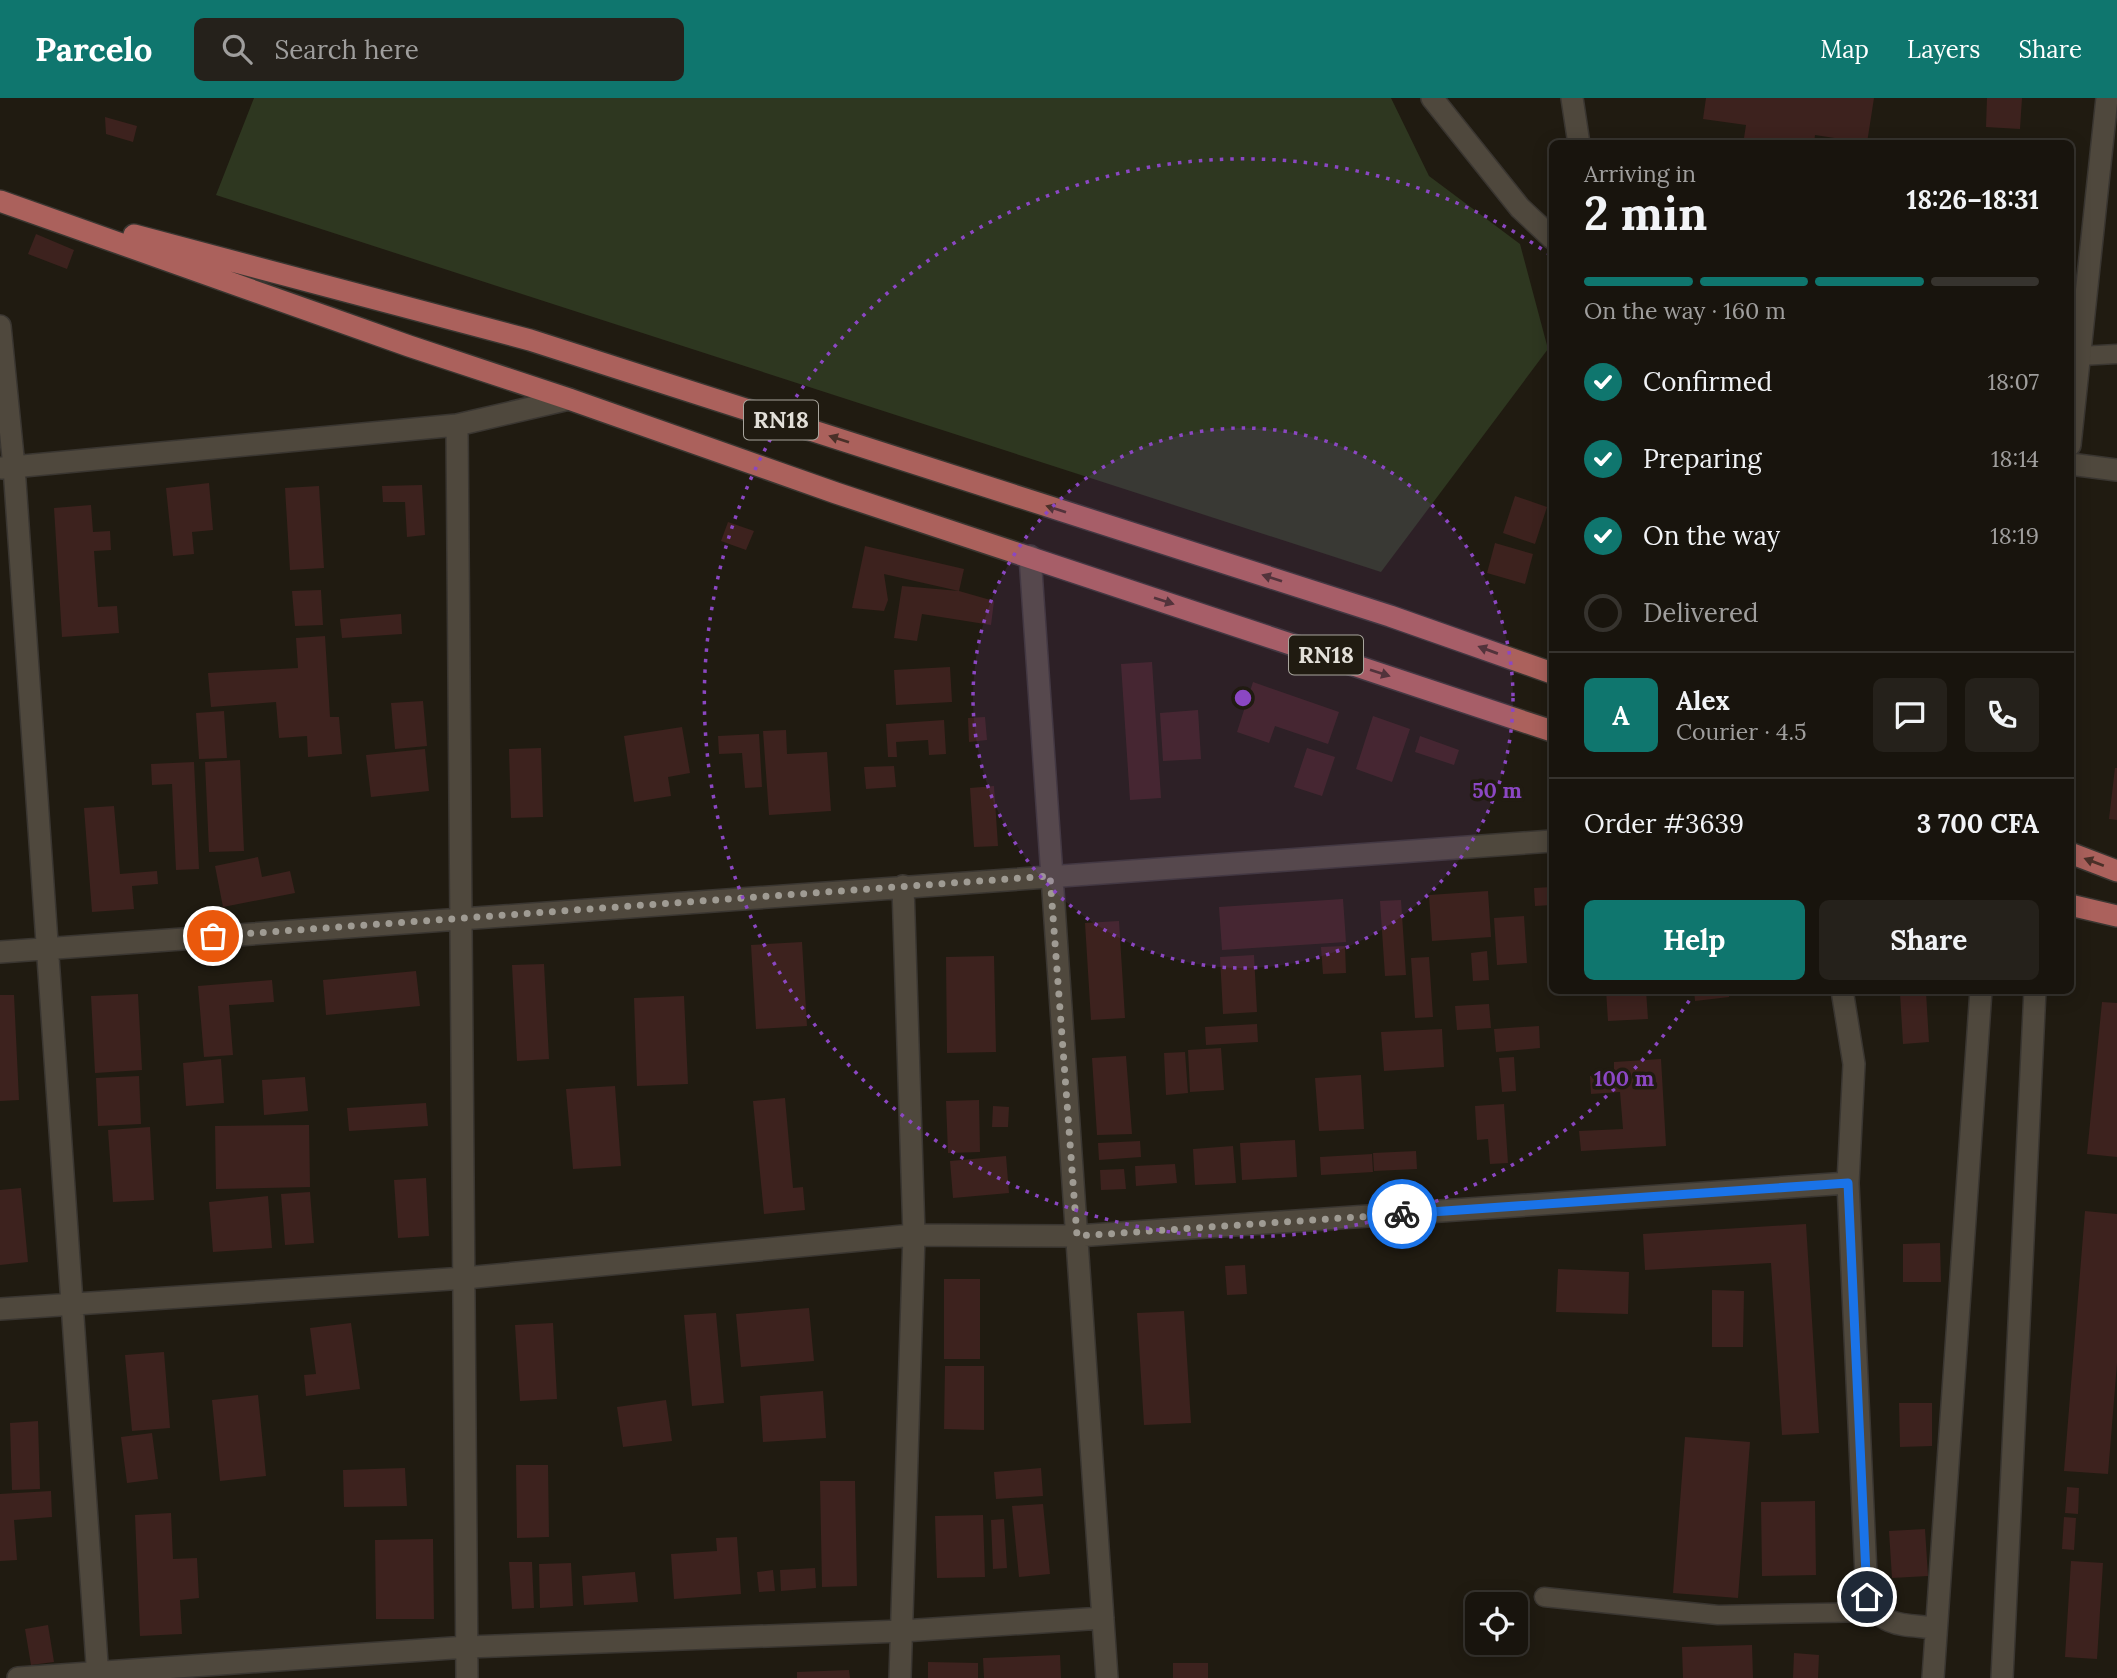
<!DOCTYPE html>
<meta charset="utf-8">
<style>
:root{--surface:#18140d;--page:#25211b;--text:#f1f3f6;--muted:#9f9e9d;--line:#36332e;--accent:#0f766e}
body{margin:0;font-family:Lora,serif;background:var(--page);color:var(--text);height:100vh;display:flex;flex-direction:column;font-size:26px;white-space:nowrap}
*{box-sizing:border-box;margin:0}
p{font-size:23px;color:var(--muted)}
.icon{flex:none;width:38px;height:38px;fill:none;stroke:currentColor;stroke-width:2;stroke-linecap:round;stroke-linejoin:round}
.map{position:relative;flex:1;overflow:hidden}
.side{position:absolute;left:1549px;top:42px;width:525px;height:854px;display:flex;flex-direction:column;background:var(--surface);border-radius:10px;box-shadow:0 4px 18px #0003,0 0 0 2px var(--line)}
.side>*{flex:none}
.tools{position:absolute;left:1465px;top:1494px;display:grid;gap:14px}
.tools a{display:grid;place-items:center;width:63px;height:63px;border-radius:10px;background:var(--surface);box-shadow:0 4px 18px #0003,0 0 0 2px var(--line);font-size:35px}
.pin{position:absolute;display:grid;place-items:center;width:60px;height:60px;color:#fff;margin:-30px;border:4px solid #fff;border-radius:50%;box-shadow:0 2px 7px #0007}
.courier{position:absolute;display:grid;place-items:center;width:70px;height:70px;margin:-35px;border:5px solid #1a73e8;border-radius:50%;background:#fff;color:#222;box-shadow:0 2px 9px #0007}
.headline em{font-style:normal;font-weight:700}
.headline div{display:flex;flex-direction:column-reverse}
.headline{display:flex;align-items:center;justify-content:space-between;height:119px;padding:0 35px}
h1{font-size:46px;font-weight:700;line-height:52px}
.bar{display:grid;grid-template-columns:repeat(4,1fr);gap:10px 7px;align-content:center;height:84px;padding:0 35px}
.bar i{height:9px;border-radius:5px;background:var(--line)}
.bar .on{background:var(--accent)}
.bar p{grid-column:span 4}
.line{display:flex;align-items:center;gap:18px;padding:0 35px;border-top:2px solid var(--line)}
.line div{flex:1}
.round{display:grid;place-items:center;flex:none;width:74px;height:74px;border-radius:10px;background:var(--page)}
ol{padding:0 35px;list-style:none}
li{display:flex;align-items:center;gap:21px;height:77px}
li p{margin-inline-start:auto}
li .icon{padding:7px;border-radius:50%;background:var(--accent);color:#fff;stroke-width:4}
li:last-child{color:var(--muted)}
li i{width:38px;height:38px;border:4px solid var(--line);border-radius:50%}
.primary-button{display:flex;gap:14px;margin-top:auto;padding:14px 35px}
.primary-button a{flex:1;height:80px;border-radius:10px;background:var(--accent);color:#fff;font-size:28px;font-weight:700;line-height:80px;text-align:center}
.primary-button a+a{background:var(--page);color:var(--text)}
header{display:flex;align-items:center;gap:42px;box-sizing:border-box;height:98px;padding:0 35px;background:var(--accent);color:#fff}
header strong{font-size:33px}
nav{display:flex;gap:38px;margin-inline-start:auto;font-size:24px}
.search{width:490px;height:63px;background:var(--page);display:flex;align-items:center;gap:18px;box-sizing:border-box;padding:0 24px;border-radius:10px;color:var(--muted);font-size:26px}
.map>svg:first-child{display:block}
.green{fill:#2e3720}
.building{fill:#3d221e}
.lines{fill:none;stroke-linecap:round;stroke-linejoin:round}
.service-casing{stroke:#3a3631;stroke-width:21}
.minor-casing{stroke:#3a3631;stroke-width:24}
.tertiary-casing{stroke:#3a3631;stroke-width:24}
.primary-casing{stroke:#3a3631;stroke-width:24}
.service{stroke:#4f483d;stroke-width:18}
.minor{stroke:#4f483d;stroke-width:21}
.tertiary{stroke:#4f483d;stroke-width:21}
.primary{stroke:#ab615c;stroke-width:21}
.oneway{fill:#4a3028}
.done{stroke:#9f9b93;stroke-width:7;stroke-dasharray:0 12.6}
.route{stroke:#1a73e8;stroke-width:9}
.ring{fill:none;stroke:#8b47c3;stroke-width:3.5;stroke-dasharray:3.5 7}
.labels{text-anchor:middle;stroke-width:7;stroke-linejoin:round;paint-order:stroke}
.shield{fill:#201b11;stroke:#a8a59d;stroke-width:2}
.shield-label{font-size:23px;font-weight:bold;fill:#e3e0d9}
.centre{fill:#8b47c3;stroke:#201b11;stroke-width:3.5}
.ring-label{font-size:21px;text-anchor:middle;font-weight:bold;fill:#8b47c3;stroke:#201b11;stroke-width:7;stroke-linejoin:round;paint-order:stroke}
</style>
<header>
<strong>Parcelo</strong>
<div class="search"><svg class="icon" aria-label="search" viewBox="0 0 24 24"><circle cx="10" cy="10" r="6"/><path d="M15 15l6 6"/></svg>Search here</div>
<nav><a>Map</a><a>Layers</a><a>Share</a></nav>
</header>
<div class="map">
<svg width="2117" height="1580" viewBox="0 0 2117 1580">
<rect width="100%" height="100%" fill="#201b11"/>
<!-- green -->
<path class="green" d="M254 0H1391L1429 78 1520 146 1548 251 1381 474 216 97Z"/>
<!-- building -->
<path class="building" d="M1706 0H1874L1867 45 1815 37 1814 46H1778L1744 40 1746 27 1703 21Z
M1987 0H2022L2020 31 1986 29Z
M105 19 137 28 133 44 106 36Z
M36 136 74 152 67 171 28 156Z
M209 385 213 432 192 434 194 456 173 458 166 390Z
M422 387 425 437 407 439 405 404H383L382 388Z
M319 388 324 470 290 472 285 390Z
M1515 398 1547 409 1535 446 1503 435Z
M91 407 93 434 110 433 111 452 94 453 98 509 117 508 119 535 62 539 54 410Z
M728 424 754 433 746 452 721 443Z
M1495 445 1533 456 1525 486 1487 475Z
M865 448 964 471 959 493 994 503 991 527 922 516 917 543 894 540 902 488 959 493 884 476 888 502 884 513 852 510Z
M321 492 323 527 295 528 292 493Z
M401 516 402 536 342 540 340 521Z
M325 538 330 619H339L342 656 308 659 307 638 279 640 276 604 211 609 208 575 298 570 296 540Z
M1152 564 1161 700 1130 702 1121 566Z
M950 569 952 604 896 607 894 572Z
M1253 584 1339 614 1328 646 1275 628 1269 645 1237 634Z
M423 603 427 648 395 651 391 605Z
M1198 612 1201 661 1163 663 1160 615Z
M224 613 227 660 199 661 196 615Z
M1373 618 1410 631 1392 684 1356 671Z
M985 619 987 642 969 644 968 620Z
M944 622 946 656 929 657 928 642 896 644 897 659H888L886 626Z
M682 629 690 675 668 679 671 698 634 704 624 638Z
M786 632 787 656 827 654 831 713 769 717 763 633Z
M759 636 762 689 745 690 742 655 719 656 718 638Z
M1420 638 1459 652 1454 667 1415 654Z
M541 650 543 719 511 720 509 651Z
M1307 650 1335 659 1322 698 1294 689Z
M425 651 429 693 371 699 366 657Z
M240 662 244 753 209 754 205 664Z
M194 664 199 771 176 772 172 686 152 687 151 666Z
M894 668 896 689 866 691 864 669Z
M2115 670H2117V722L2109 721Z
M994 688 998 748 974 749 970 690Z
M114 708 120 776 157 773 158 786 132 788 134 811 92 814 84 710Z
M258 759 262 779 290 773 295 795 223 809 215 768Z
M1552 789V807L1535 808 1534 790Z
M1488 793 1491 839 1432 843 1429 797Z
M1343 801 1346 844 1222 852 1219 809Z
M1401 802 1406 877 1385 878 1380 803Z
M1524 818 1527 865 1497 867 1494 820Z
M1119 823 1125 920 1091 922 1085 825Z
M802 844 807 928 756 931 751 847Z
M1345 848 1346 875 1323 876 1321 849Z
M1487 853 1489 882 1473 883 1471 855Z
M1254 857 1257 914 1223 916 1220 859Z
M994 858 996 954 947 955 946 859Z
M1429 859 1433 919 1415 920 1411 860Z
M544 866 549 961 517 963 512 867Z
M416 873 420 908 326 917 323 882Z
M272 882 274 904 229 907 233 957 204 959 198 888Z
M1606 892H1646L1648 921 1608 923Z
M1694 892H1729V899L1695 903Z
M1926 894 1929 944 1903 946 1900 895Z
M138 896 142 972 95 975 91 898Z
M0 897H14L19 1002 0 1003Z
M684 898 688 986 637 988 634 900Z
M2102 904 2117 905V1059L2087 1056Z
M1489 906 1491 930 1457 932 1455 908Z
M1257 926 1258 944 1206 947 1205 929Z
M1539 928 1540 950 1496 954 1494 931Z
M1442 931 1444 969 1384 973 1381 934Z
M1221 950 1224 992 1190 994 1188 952Z
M1185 954 1188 995 1166 997 1164 955Z
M1126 958 1132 1036 1097 1037 1092 960Z
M1514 959 1516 993 1502 994 1499 960Z
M221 961 224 1005 186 1008 183 965Z
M1661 961 1666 1048 1581 1053 1579 1033 1623 1031 1620 994 1591 996 1590 978 1614 977V964Z
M1361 977 1364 1031 1319 1033 1315 980Z
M139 978 141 1026 98 1028 96 980Z
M305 979 308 1013 264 1017 262 982Z
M615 988 621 1068 573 1071 566 991Z
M785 1000 793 1090 803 1089 805 1112 764 1116 753 1003Z
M979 1002 980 1054 948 1055 946 1003Z
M426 1005 428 1028 349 1033 347 1010Z
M1504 1006 1508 1065 1490 1066 1488 1041 1477 1042 1475 1008Z
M993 1008 1009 1009 1008 1029H992Z
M309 1027 310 1089 216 1091 215 1028Z
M150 1029 154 1102 113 1104 108 1032Z
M1295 1042 1297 1079 1242 1082 1240 1045Z
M1140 1043 1141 1059 1099 1062 1098 1045Z
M1233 1048 1236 1085 1195 1087 1193 1051Z
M1416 1053 1417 1071 1374 1073 1373 1055Z
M1372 1056 1373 1074 1321 1077 1320 1059Z
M1006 1058 1009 1095 953 1100 950 1063Z
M1175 1066 1177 1085 1136 1088 1135 1068Z
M1124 1071 1126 1091 1101 1092 1100 1072Z
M426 1080 429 1138 398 1140 394 1082Z
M21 1090 28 1164 0 1167V1092Z
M310 1094 314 1145 285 1147 281 1096Z
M268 1098 272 1150 213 1154 209 1104Z
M2085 1113 2117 1116V1265L2108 1376 2064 1373Z
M1806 1126 1819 1335 1782 1337 1771 1165 1645 1172 1643 1136Z
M1940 1145 1941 1184H1903V1146Z
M1245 1167 1247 1196 1227 1197 1225 1168Z
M1558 1171 1629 1174 1628 1216 1556 1214Z
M944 1181H980V1261H944Z
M1712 1192 1744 1193 1743 1249H1712Z
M809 1210 814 1263 741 1269 736 1216Z
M1184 1213 1191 1325 1144 1327 1137 1215Z
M716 1215 724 1305 692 1308 684 1217Z
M351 1225 360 1291 306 1298 304 1277 316 1276 310 1230Z
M553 1225 557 1301 520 1303 515 1227Z
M164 1254 170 1330 132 1333 125 1257Z
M945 1268H984V1332L944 1331Z
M823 1293 826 1340 763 1344 760 1298Z
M258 1297 266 1378 220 1383 212 1302Z
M666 1302 672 1343 623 1349 617 1309Z
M1899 1305H1932V1348L1900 1349Z
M38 1323 40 1391 12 1392 10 1325Z
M152 1335 158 1381 127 1385 121 1339Z
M1685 1339 1750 1344 1738 1500 1673 1495Z
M516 1367H548L549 1439 517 1440Z
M405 1370 407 1408 344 1409 343 1372Z
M1041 1370 1043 1398 996 1401 994 1374Z
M820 1383H855L857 1488 822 1489Z
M2067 1389 2079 1390 2078 1416 2065 1415Z
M51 1393 52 1419 14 1422 17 1462 0 1463V1396Z
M1815 1403 1816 1477 1762 1478 1761 1404Z
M1043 1406 1050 1476 1019 1479 1012 1408Z
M171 1415 173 1461 197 1460 199 1500 180 1502 182 1536 140 1538 135 1417Z
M983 1417 985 1479 937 1480 935 1418Z
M2064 1419 2076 1420 2074 1452 2062 1451Z
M1004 1421 1007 1470 993 1471 991 1422Z
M1925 1431 1928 1478 1892 1480 1889 1433Z
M737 1439 741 1496 674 1501 671 1456 717 1453 716 1440Z
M433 1441 434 1521H376L375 1442Z
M2071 1463 2103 1465 2097 1561 2065 1559Z
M509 1464H532L534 1510 512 1511Z
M571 1465 573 1508 540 1510 539 1466Z
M815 1470 816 1490 781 1493 780 1472Z
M773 1472 775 1493 759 1494 757 1474Z
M635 1474 638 1504 584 1507 582 1478Z
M48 1527 54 1564 31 1567 25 1531Z
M1752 1547 1753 1580H1683L1682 1549Z
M1794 1555 1819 1557 1818 1580H1793Z
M1060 1557 1061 1580H984L983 1560Z
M928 1564 978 1565V1580H928Z
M1173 1565H1208V1580H1173Z
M849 1572 850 1580H797V1574Z"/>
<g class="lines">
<defs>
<path id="service" d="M2080 258 2117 256
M1544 1499 1718 1517 1874 1514"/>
<path id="minor" d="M1432 0 1520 110 1552 140
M0 228 14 369 98 1580
M457 327 467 1580
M2070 347 2107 0
M2070 366 2117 372
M2 370 457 327 569 301
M1030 458 1107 1580
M0 854 1552 743
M1842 892 1854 966 1848 1085 1867 1499C1883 1531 1904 1526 1936 1530
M0 1211 465 1180 914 1137 1077 1138 1848 1085
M18 1580 467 1549 902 1533 1103 1520
M900 1580 914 1137 903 788
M1933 1580 1981 892
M2002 1580 2035 892"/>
<path id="tertiary" d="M1572 0 1579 46"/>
<path id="primary" d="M0 103 409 248 569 301 836 395 1552 633
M134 137 530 242 1390 518 1552 575
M2070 755 2117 773
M2070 807 2117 818"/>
</defs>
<!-- service casing -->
<use href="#service" class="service-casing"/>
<!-- minor casing -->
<use href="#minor" class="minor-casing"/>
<!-- tertiary casing -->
<use href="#tertiary" class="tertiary-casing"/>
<!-- primary casing -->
<use href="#primary" class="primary-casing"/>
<!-- service -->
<use href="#service" class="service"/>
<!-- minor -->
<use href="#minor" class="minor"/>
<!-- tertiary -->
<use href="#tertiary" class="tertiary"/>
<!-- primary -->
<use href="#primary" class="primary"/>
</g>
<!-- one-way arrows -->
<defs><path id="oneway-solid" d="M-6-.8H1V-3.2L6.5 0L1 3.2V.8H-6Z" transform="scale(1.75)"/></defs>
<g class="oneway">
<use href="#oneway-solid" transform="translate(839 341) rotate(-162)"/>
<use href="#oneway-solid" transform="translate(1056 411) rotate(-162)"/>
<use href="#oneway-solid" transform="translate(1272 480) rotate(-162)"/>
<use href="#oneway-solid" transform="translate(1164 503) rotate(18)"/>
<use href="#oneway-solid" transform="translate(1488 552) rotate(-160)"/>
<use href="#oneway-solid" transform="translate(1380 575) rotate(18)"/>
<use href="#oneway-solid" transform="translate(2094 764) rotate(-159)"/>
</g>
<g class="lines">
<!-- done -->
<path class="done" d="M213 838 1050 778 1077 1138 1402 1116"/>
<!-- route -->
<path class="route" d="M1402 1116 1848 1085 1867 1499"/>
</g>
<!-- distance rings -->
<circle cx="1243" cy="600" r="270" fill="#8b47c3" fill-opacity=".12"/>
<g class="ring">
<circle cx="1243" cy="600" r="270"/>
<path d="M1695 894A539 539 0 1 1 1552 158"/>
</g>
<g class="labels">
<!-- shield labels -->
<g class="shield">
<rect x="744" y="302.5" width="74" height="39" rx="5"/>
<rect x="1289" y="537.5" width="74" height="39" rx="5"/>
</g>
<g class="shield-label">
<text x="781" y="330">RN18</text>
<text x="1326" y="565">RN18</text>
</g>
</g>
<circle cx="1243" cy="600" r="10" class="centre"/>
<g class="ring-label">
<text x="1497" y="700">50 m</text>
<text x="1624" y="988">100 m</text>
</g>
</svg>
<div class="tools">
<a><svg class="icon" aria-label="locate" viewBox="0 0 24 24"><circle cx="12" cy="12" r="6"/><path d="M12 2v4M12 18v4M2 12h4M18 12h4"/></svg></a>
</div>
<div class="pin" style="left:213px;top:838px;background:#ea580c"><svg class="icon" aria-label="bag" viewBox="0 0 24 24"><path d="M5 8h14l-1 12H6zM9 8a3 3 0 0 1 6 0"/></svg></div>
<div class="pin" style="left:1867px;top:1499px;background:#1f2937"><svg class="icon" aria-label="home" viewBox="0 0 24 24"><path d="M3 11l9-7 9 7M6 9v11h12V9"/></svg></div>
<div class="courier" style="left:1402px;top:1116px"><svg class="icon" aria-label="bike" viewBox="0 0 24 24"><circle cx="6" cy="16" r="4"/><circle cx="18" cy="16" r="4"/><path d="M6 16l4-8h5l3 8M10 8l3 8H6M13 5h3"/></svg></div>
<section class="side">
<div class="headline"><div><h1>2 min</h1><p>Arriving in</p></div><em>18:26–18:31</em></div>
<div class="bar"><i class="on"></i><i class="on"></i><i class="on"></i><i></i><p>On the way · 160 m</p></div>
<ol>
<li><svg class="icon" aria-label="check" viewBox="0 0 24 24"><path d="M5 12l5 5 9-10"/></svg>Confirmed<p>18:07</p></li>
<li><svg class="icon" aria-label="check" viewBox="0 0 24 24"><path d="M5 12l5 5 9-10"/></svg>Preparing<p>18:14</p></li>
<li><svg class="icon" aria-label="check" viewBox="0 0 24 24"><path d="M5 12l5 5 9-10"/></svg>On the way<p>18:19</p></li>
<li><i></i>Delivered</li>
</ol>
<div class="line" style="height:126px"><b class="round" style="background:var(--accent);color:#fff">A</b><div><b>Alex</b><p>Courier · 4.5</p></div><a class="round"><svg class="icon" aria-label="chat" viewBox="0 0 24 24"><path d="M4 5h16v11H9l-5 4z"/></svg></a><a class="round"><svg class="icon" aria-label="phone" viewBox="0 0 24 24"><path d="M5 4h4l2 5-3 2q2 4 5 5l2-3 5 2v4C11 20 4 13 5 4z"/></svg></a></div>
<div class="line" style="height:91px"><div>Order #3639</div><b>3 700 CFA</b></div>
<div class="primary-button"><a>Help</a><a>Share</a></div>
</section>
</div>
